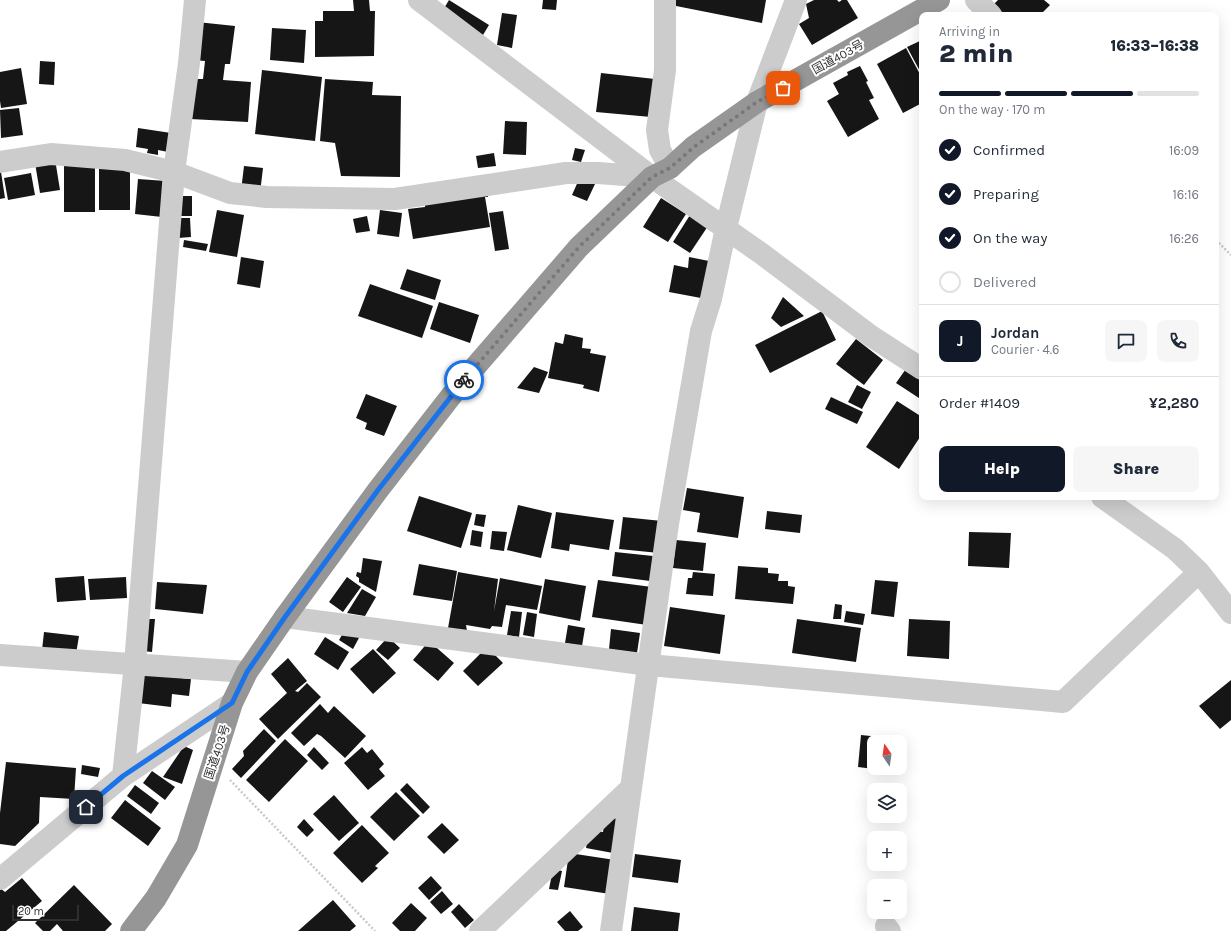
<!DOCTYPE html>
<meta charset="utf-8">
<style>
:root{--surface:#fff;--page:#f6f6f7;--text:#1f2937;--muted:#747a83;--line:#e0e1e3;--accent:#111827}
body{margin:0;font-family:Karla,"Noto Sans JP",sans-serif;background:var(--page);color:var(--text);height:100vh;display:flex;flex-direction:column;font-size:15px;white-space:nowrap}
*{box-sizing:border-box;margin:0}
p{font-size:13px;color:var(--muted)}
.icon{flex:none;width:22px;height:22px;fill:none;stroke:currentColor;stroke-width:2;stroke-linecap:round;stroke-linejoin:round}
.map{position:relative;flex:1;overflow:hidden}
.panel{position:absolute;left:919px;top:12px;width:300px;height:488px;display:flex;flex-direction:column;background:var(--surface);border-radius:8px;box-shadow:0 4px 16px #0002}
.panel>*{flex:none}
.needle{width:26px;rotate:347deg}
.buttons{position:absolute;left:867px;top:735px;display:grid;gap:8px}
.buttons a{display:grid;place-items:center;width:40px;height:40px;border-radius:8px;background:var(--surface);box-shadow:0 4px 16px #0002;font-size:20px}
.scale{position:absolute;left:12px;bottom:10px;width:67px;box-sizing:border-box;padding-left:4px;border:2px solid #2f2f2f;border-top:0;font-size:11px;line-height:14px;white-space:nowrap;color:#2f2f2f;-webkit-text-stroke:3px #fff;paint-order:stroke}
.pin{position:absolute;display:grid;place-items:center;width:34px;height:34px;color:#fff;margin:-17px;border-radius:8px;box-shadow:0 2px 6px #0006}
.courier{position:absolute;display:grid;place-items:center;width:40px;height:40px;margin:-20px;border:3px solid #1a73e8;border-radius:50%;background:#fff;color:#222;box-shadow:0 1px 5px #0007}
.head em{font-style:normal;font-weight:800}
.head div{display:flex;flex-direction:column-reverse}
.head{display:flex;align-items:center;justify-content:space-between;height:68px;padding:0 20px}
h1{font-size:26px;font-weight:800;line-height:30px}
.bar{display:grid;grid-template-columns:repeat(4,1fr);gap:6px 4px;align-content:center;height:48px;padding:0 20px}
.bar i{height:5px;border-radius:3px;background:var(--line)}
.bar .active{background:var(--accent)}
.bar p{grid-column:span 4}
.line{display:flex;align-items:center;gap:10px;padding:0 20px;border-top:1px solid var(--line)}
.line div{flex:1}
.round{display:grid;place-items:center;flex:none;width:42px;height:42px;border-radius:8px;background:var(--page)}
ol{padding:0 20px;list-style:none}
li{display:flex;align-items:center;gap:12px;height:44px}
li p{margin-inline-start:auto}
li .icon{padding:4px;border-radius:50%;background:var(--accent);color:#fff;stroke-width:4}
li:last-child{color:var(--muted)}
li i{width:22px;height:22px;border:2px solid var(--line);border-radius:50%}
.action{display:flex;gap:8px;margin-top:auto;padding:8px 20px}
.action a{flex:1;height:46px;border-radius:8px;background:var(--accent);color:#fff;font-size:16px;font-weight:800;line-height:46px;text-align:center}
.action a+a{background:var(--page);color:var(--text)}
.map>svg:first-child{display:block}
.building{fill:#161616}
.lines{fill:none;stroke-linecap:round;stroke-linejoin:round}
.path{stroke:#c9c9c9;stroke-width:2.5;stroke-dasharray:2 2;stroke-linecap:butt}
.minor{stroke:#ccc;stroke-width:22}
.highway{stroke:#969696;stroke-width:22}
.done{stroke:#787878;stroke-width:4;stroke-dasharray:0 7.2}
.route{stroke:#1a73e8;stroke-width:5}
.labels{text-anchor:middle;stroke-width:4;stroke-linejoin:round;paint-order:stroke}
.street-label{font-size:12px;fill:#2f2f2f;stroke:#fff}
</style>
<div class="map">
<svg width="1231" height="931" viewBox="0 0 1231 931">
<rect width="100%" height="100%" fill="#fff"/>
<!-- building -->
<path class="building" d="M353 0H369L370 11H375L374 56 315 57V21H323V11H354Z
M449 0 489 25 483 35 443 10Z
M543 0H557L556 10 542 9Z
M667 0H766L762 23 666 4Z
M814 0H837L839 2 842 0H847L858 18 812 45 799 24 809 18 806 4Z
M998 0H1044L1050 5 1040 15H1005L994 4Z
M502 13 517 15 512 48 497 45Z
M197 22 235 26 230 64H225L223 80 251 82 248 122 190 119 193 79H203L205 61 193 60Z
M272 28 306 30 304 63 270 60Z
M922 40V75L907 47Z
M906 48 922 78V103L903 113 877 64Z
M40 61 55 62 54 85 39 84Z
M860 66 868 81 866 82 874 98 869 100 879 119 848 137 827 101 839 94 833 83 848 75 847 72Z
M21 68 27 104 1 108 0 101V72Z
M262 70 322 77 315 141 255 134Z
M601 73 655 79 651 117 596 112Z
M325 79 373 82 372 95 401 96 400 177 341 176 335 143 320 141Z
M19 108 23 135 1 138 0 110Z
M505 121 527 122 526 155 503 154Z
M138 128 171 133 168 152 158 150V155L147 153 148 149 136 147Z
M575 148 585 150 581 162 572 160Z
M494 153 496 166 478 168 476 156Z
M55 159 60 190 40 193 35 163Z
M64 162H95V212H64Z
M99 166H130V210H99Z
M244 166 263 168 260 193 241 191Z
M0 172H1L5 198 0 199Z
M31 173 35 195 8 200 4 178Z
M580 177 595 184 587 201 572 195Z
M138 179 166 181 162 217 135 214Z
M486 188 488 197H485L490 227 413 239 408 209 425 207V203Z
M178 196H192V216H179Z
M661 198 686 214 668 242 643 227Z
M217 210 244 215 237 257 209 252Z
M380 210 402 213 399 237 377 234Z
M503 211 509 249 495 251 489 213Z
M690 215 708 226 690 253 673 242Z
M367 216 370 231 356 233 353 219Z
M177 218H190L191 237 178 238Z
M184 240 208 244 206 251 183 247Z
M241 257 264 261 260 288 237 284Z
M689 257 709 261 701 298 669 292 674 265 688 268Z
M407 269 441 280 435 300 400 289Z
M370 284 433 306 422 338 358 316Z
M783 297 804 316 781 327 771 318Z
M439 302 479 315 470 343 430 329Z
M822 311 836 340 770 373 755 345Z
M565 334 583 338 582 348 591 349 590 353 606 356 599 392 583 388 584 385 548 378 555 342 563 344Z
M856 339 883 360 864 385 836 364Z
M908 366 922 376V400L896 383Z
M534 367 548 372 539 393 517 388Z
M857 385 871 392 862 409 848 402Z
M366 394 397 406 384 436 365 429 367 423 356 418Z
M831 397 863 412 857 424 825 409Z
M897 401 922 417V434L899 469 866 447Z
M687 488 744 497 738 538 697 532 700 513 683 510Z
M419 496 472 513 461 548 407 531Z
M518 505 552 513 541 558 507 550Z
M767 511 802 515 800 533 765 529Z
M556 512 614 520 609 550 570 544 569 551 551 548Z
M476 514 486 515 484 527 474 525Z
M623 517 662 521 659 553 619 549Z
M472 530 483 532 481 547 470 545Z
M492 531 507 532 504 551 490 549Z
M969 532 1011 533 1009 568 968 566Z
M676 540 706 543 703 571 673 568Z
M615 552 653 556 650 581 612 576Z
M363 558 382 561 376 592 359 582V578L356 576 357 572 361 573Z
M419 564 457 571 452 601 413 595Z
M738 566 768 568V573L779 574 778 581H788V586L795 587 793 604 735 599Z
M458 572 498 579 494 611 500 578 542 586 537 610 506 605 502 627 492 626 490 629 466 625 467 631 448 628Z
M693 572 715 574 713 596 686 594 688 578H692Z
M84 576 86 600 57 602 55 578Z
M126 577 127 598 90 600 88 579Z
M347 577 361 587 343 612 329 602Z
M545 579 586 586 580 621 539 613Z
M598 580 652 587 647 625 592 617Z
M875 580 898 582 894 617 871 614Z
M157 582 207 585 203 614 155 609Z
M362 589 376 597 365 616 347 613Z
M835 604 842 605 841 619H833Z
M670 607 725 615 720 654 664 646Z
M511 611 522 612 519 637 507 635Z
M846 611 865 614 863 625 844 622Z
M527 612 537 614 534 637 523 635Z
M146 619H155L152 652 143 651Z
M797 619 861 628 856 662 792 653Z
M909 619 950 621 949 659 907 656Z
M568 625 585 628 582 646 565 643Z
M346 628 360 636 353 649 339 640Z
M611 629 640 633 637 653 609 649Z
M44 632 79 636 76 654 42 650Z
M325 637 349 652 338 670 314 654Z
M388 637 400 648 388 660 376 650Z
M429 641 454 663 438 681 413 660Z
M487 647 503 663 478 686 463 671Z
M373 649 396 673 373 694 350 669Z
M288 658 307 681 295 691 298 692 307 683 321 697 278 739 259 719 287 693 271 674Z
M142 674 191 679 189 696 172 694 171 707 138 703Z
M1231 680V720L1220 729 1199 706Z
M320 704 328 713 334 706 366 736 345 758 321 736 317 734 304 746 291 733Z
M264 729 276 741 241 778 232 769 244 756 243 751Z
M861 735 880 737 879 742H874V769L858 767Z
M285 739 308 761 269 802 246 780Z
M184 746 193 750 182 784 163 777Z
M314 747 329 763 322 770 307 755Z
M362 747 367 753 372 749 384 764 379 769 385 776 368 790 344 763Z
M6 762 76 768 74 799 40 797 39 823 15 846 0 844V813Z
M82 765 100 768 98 777 81 774Z
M152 771 175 787 165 800 143 783Z
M407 783 430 807 423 814 400 790Z
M135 785 159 803 151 814 127 796Z
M396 792 420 816 394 841 370 817Z
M334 795 359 823 339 841 313 814Z
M125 800 161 828 148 846 111 818Z
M605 817 619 819 613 853 586 848 589 830 603 832Z
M304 819 314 830 307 837 297 827Z
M442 823 459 840 444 854 427 837Z
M362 825 389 853 375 866 378 868 362 883 333 853Z
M569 853 615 860 610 894 564 887Z
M635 854 681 860 678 883 632 877Z
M553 869 562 871 558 890 549 889Z
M431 876 442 888 429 900 418 888Z
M22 878 42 901 6 931H0V888L5 892Z
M74 885 112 924 105 931H63L57 924 50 931H43L35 923Z
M442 891 453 904 441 914 430 902Z
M333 900 356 926 350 931H298Z
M411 903 427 918 415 931H400L392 923Z
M459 904 474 920 465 928 451 912Z
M634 907 680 913 678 931H631Z
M570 911 583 927 578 931H565L557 922Z"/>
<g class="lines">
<!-- path -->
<path class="path" d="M1216 240 1231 255
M230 780 375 931"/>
<!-- minor -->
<path class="minor" d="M419 0 652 177 762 254 871 336 922 369
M665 0V70L657 130 660 150 670 168
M976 0 991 15
M0 162 51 154 125 160 174 172 230 193 267 197 395 199 566 173H598L652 177
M1102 497 1175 549 1199 572 1231 613
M285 617 649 665 1063 702 1199 572
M0 655 247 672
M123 776 135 664 174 172 189 63 195 0
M0 879 123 776 232 703
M886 926 890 931
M480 931 631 788
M611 931 668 524 701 331 711 299 726 228 757 102 796 0"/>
<!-- highway -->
<path class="highway" d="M131 931 156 898 187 845 232 703 247 672 285 617 378 490 462 382 579 247 652 177 670 168 693 147 757 102 939 0"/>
</g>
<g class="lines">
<!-- done -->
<path class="done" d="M464 380 579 247 652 177 670 168 694 147 757 102 783 88"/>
<!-- route -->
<path class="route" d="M86 807 123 776 232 703 247 672 285 617 378 490 464 380"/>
</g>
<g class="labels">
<!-- street labels -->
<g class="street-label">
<text transform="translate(838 57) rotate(-29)" y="4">国道403号</text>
<text transform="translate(217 752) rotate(-72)" y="4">国道403号</text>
</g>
</g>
</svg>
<div class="buttons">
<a><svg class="needle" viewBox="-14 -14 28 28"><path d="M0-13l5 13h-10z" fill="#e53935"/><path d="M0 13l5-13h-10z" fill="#747a83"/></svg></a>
<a><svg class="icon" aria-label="layers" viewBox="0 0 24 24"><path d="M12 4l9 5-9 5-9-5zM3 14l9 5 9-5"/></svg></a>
<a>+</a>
<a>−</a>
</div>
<div class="scale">20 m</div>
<div class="pin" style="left:783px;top:88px;background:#ea580c"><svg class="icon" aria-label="bag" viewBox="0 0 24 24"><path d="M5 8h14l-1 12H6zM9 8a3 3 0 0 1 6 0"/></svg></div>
<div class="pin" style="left:86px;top:807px;background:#1f2937"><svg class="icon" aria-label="home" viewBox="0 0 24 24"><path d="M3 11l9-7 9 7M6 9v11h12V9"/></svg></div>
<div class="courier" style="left:464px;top:380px"><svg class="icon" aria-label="bike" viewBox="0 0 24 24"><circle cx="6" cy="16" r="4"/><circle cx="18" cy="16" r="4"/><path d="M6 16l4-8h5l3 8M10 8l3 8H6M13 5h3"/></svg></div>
<section class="panel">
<div class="head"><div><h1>2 min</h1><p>Arriving in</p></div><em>16:33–16:38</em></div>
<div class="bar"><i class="active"></i><i class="active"></i><i class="active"></i><i></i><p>On the way · 170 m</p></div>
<ol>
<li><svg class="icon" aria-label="check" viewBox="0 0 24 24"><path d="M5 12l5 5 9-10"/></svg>Confirmed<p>16:09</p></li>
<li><svg class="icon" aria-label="check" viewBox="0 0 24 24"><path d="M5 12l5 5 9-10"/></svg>Preparing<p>16:16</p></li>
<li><svg class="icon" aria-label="check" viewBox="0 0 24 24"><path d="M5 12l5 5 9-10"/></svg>On the way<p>16:26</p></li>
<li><i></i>Delivered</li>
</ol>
<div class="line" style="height:72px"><b class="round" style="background:var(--accent);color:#fff">J</b><div><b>Jordan</b><p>Courier · 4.6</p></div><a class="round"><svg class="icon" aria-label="chat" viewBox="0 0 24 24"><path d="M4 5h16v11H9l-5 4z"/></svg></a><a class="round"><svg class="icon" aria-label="phone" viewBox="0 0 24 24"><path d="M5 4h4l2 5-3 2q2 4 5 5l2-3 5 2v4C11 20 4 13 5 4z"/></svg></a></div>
<div class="line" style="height:52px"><div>Order #1409</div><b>¥2,280</b></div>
<div class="action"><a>Help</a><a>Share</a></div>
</section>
</div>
